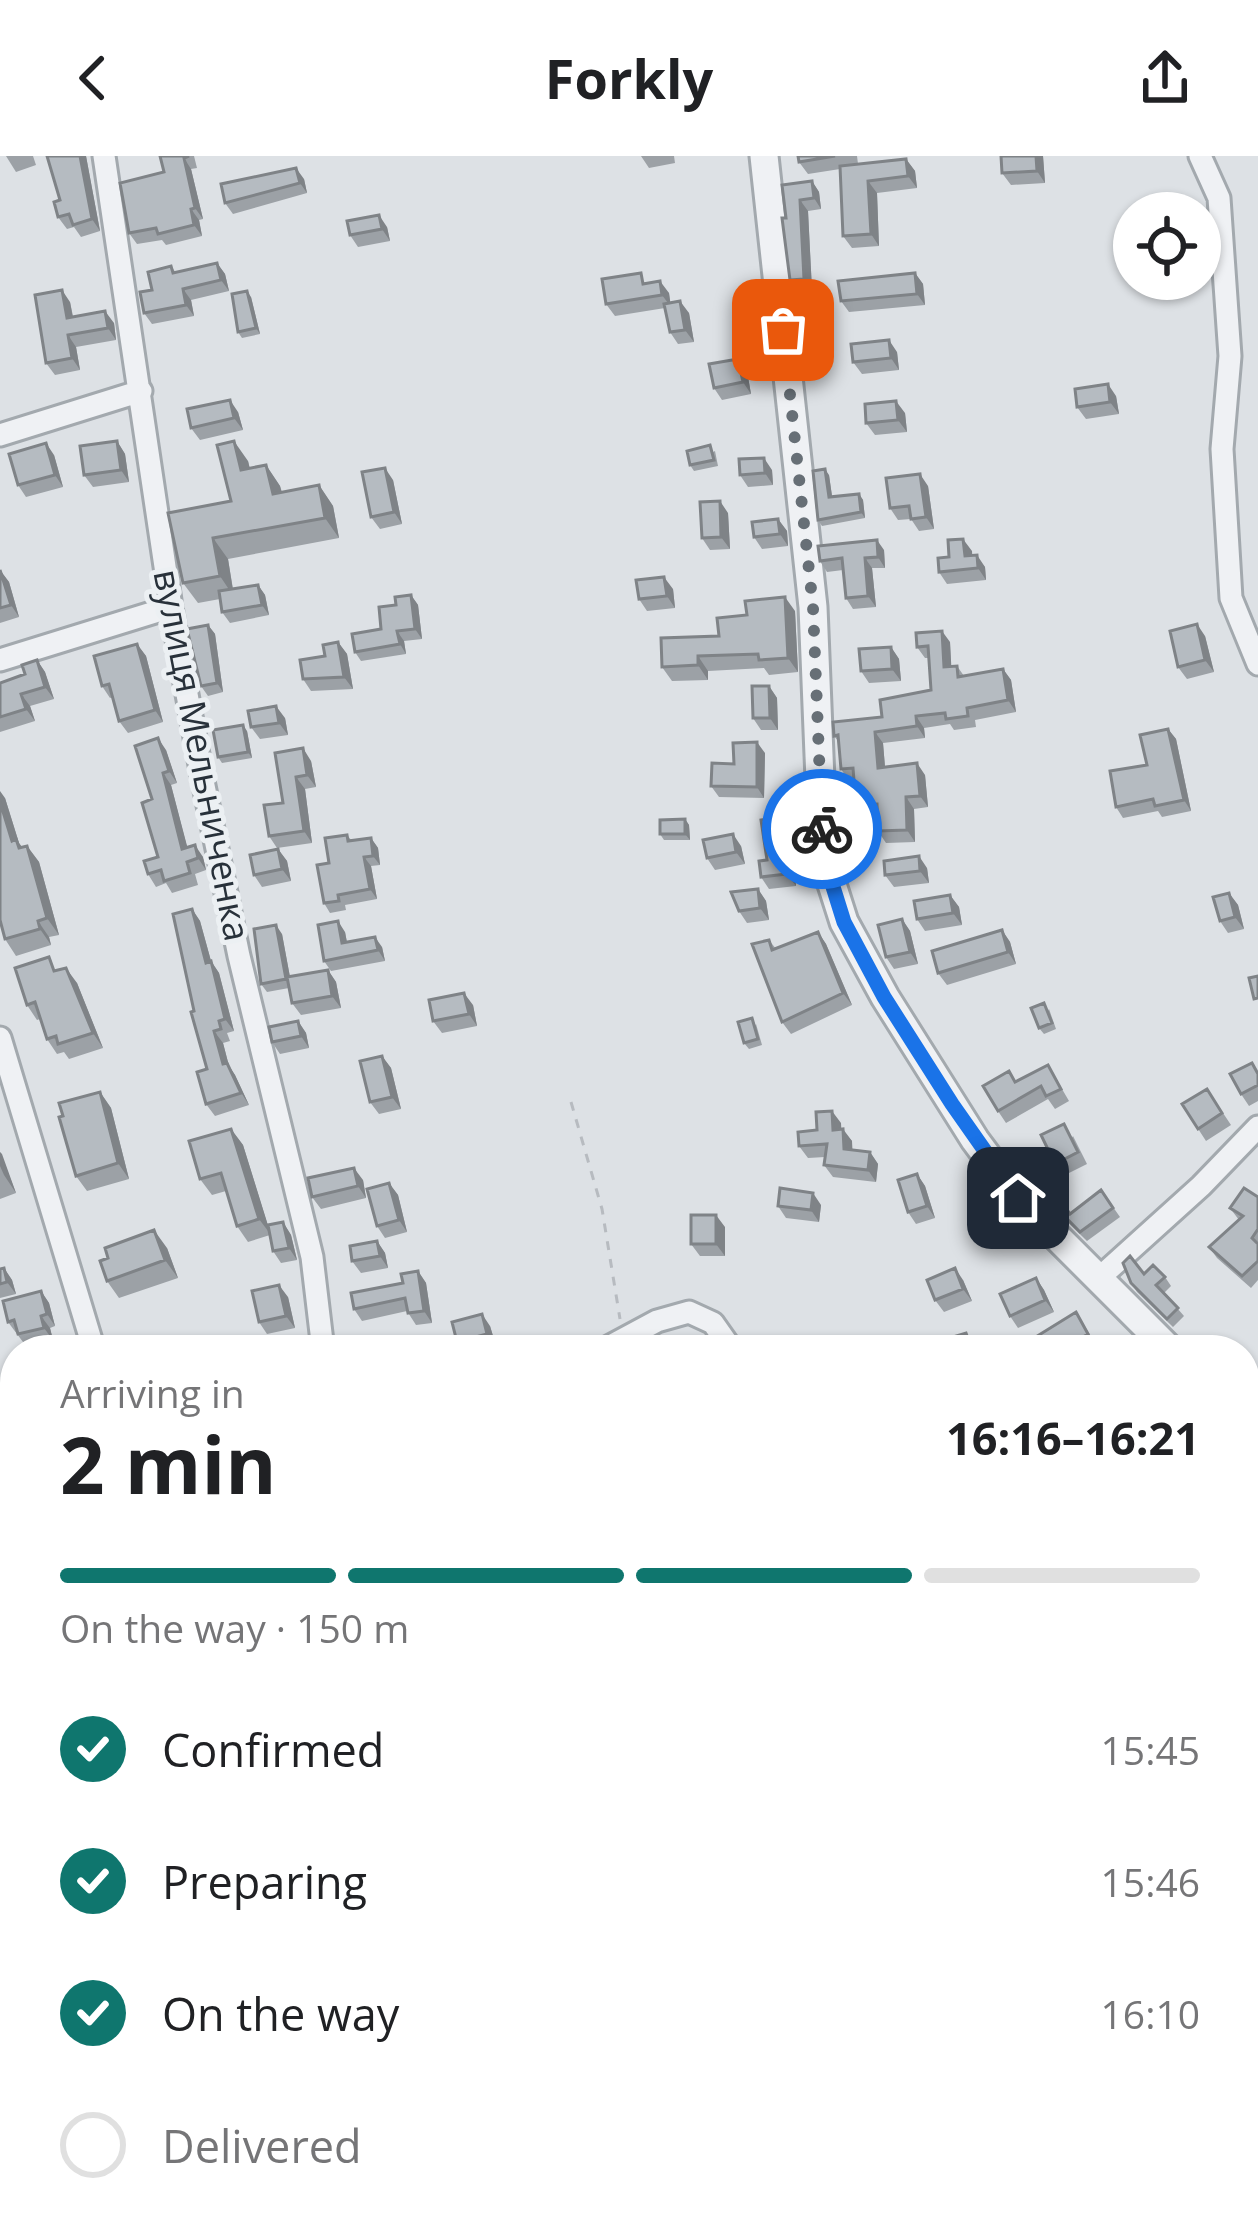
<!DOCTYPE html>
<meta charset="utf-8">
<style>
:root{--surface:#fff;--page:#f6f6f6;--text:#202124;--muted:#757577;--line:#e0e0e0;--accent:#0f766e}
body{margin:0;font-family:"Open Sans",sans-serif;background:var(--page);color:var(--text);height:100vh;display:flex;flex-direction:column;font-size:45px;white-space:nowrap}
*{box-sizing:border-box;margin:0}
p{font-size:39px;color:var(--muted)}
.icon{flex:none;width:66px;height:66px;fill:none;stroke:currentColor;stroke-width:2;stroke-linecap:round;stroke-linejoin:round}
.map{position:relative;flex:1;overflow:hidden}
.sheet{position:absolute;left:0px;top:1179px;width:1260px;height:900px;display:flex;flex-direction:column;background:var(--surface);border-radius:48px 48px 0 0;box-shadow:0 3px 9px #0004}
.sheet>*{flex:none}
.tools{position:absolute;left:1113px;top:36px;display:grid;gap:24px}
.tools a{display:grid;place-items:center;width:108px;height:108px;border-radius:50%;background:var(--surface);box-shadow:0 3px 9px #0004;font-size:60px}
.pin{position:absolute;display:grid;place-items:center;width:102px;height:102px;color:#fff;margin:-51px;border-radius:24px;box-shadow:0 6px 18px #0006}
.courier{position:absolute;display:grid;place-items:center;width:120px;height:120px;margin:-60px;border:9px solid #1a73e8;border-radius:50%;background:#fff;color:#222;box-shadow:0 3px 15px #0007}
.headline em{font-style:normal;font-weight:700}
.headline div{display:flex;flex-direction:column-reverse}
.headline{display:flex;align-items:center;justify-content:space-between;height:204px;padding:0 60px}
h1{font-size:78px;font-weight:700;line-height:90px}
.bar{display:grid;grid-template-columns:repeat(4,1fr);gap:18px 12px;align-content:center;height:144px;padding:0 60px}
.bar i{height:15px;border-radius:9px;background:var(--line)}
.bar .active{background:var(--accent)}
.bar p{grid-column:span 4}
ol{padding:0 60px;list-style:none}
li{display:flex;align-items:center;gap:36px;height:132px}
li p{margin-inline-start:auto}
li .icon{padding:12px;border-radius:50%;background:var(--accent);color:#fff;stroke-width:4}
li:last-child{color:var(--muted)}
li i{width:66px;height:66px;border:6px solid var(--line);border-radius:50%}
header{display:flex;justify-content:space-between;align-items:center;height:156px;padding:0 60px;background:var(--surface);font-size:54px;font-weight:700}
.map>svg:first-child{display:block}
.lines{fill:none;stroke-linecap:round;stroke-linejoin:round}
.minor-casing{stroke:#a3a9ae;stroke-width:27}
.tertiary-casing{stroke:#a3a9ae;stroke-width:33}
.path{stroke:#b7bbc0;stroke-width:3;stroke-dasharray:9 9;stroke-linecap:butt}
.minor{stroke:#eff1f4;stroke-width:21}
.tertiary{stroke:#eff1f4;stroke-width:27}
.wall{fill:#9ca1a6}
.shaded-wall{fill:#7f8387}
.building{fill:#b5bbc1;stroke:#7f8387;stroke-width:3}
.done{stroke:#676f76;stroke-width:12;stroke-dasharray:0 21.6}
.route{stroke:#1a73e8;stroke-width:15}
.labels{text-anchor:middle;stroke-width:10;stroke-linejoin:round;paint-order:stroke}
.street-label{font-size:36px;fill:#28313a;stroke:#ecf0f3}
</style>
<header><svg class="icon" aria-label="back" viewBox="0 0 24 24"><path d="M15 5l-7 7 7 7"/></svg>Forkly<svg class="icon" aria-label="share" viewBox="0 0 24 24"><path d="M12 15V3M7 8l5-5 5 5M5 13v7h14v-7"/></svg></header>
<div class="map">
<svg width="1258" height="2079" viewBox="0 0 1258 2079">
<rect width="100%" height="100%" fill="#dde1e5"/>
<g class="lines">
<defs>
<path id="minor" d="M104 0 171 451 202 620 239 800 312 1101 323 1194
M1200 0 1219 42 1230 200 1222 293 1231 442 1258 508
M0 279 141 235
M0 504 171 451
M0 882 94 1194
M1098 1123 1201 1030 1258 971
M603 1194 657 1165 689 1156 713 1167 732 1194
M0 1285 15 1283
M0 1683 15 1675
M1245 1752 1251 1767 1245 1776
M0 2001 15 1992
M448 2064 457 2079
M723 2064 732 2079
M375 2079 400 2064
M816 2079 838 2064"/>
<path id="tertiary" d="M764 0 813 451 822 673 829 719 844 766 885 841 975 984 1018 1042 1170 1194
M1245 1268 1258 1281"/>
</defs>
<!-- minor casing -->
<use href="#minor" class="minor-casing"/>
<!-- tertiary casing -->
<use href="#tertiary" class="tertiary-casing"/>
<!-- path -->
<path class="path" d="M571 946 602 1053 620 1163"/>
<!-- minor -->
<use href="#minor" class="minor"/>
<!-- tertiary -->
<use href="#tertiary" class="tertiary"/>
</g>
<!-- wall -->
<path class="wall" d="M6 0H33L36 9 16 16Z
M47 0H86L100 75 81 81 74 71 67 73 58 61 60 44Z
M160 0H194L197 12 191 13 203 63 199 64 202 80 166 89 162 84 137 88 129 77 164 16Z
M641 0H674L675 7 649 12Z
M798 0H857L858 8 906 3 915 15 917 32 877 37 879 90 852 92 843 80 840 13 808 18 799 6Z
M1043 0 1045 27 1011 29 1002 17Z
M304 23 307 37 233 58 225 47Z
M812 25 819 36 821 53 808 55 812 134 798 135 790 124 786 62Z
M387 71 390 85 358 91 350 79Z
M217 107 225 118 229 135 191 144 194 160 152 168 144 157 152 134 171 110 176 117Z
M915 117 923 128 925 149 849 156 841 145Z
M648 127 669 137 670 147 689 157 694 186 678 188 670 176 665 152 615 160 606 148Z
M251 141 260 178 242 182 238 176Z
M70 146 73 160 114 167 116 184 76 191 80 214 55 219 46 207Z
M897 196 899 214 862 218 853 206Z
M738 203 747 215 751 238 722 244 714 232Z
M1116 240 1119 258 1086 263 1077 251Z
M238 256 243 274 200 284 191 272Z
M905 257 907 276 875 279 866 267Z
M117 285 125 298 129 326 93 331 84 319Z
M715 295 718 310 694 315 690 309Z
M54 299 63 331 26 341 18 329Z
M248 305 250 313 266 309 280 330 282 336 319 329 333 350 339 382 228 403 233 433 258 429 265 439 269 459 230 467 222 456 220 443 198 447 183 427 231 345Z
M772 314 773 329 748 331 740 319Z
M829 319 832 340 859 338 863 344 865 362 822 370 818 364Z
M393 324 402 368 380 373 371 361Z
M928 330 934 373 919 375 911 363 898 364 890 352Z
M728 357 730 393 710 394 702 382Z
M778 363 787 375 788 390 762 393 754 381Z
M884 394 885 412H872L876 451 853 453 846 442 843 414 827 416 820 405Z
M972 395V399L985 411 986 424 947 428 939 416 949 401Z
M0 414 9 426 19 461 0 467Z
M673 433 675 452 647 455 639 443Z
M411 439 418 449 422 483 404 485 406 498 361 505 355 496 381 473 396 449Z
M795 455 798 516 769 519 764 512 708 515V524L672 525 662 511 719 480Z
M208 469 215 478 223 536 208 540 201 530Z
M1205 480 1214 516 1187 523 1178 511Z
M338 486 347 498 353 533 311 535 303 523Z
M950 486 951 511 957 510 964 520 1003 513 1011 524 1016 556 975 564 976 571 954 574 950 568 924 572 925 582 883 587 885 611 925 619 928 651 914 653 915 686 886 687 878 675 877 660 864 661 856 649 854 624 849 625 841 613 839 586 834 580 882 561 931 534 929 502H925L917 491Z
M137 488 146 500 163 566 128 577 119 565 113 541 110 542 102 530Z
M891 491 899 503 901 525 869 527 861 515Z
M37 504 45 516 54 543 30 550 35 565 0 576V527L25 518Z
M769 530 777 542 778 574H761L753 562Z
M285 562 288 579 260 583 251 571Z
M1168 573 1176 583 1191 655 1162 661 1158 655 1123 662 1116 651 1147 609Z
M247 575 252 602 222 607 218 601Z
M166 594 177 627 171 629 187 691 203 701 206 714 195 718 198 729 172 737 166 727 156 731 148 718 158 701 152 643Z
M275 597 311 605 316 631 305 633 312 687 277 692 269 680 283 647Z
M765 597 764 642 719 641 711 630 734 608Z
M5 642 19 687 22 691 27 690 39 706 59 779 49 781 51 789 16 800 5 783Z
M685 663 689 669 690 684H664L660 678Z
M761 664 799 672 801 688 792 689 796 730 769 733 761 721 767 704Z
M347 679 352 685 371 682 378 692 380 709 371 710 377 743 345 749 346 754 330 757 324 747 329 707Z
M741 690 745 708 715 714 707 702Z
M278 693 287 705 291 725 262 731 254 719Z
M927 712 929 727 894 731 885 719Z
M758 733 766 745 769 764 747 767 739 755Z
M1229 737 1238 749 1244 773 1228 777 1220 765Z
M950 739 959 751 962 769 925 775 917 763Z
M192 753 200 765 211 805 219 817 234 875 227 877 230 885 223 887 229 910 235 919 249 949 215 960 206 948 207 913 194 855Z
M902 763 910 775 918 808 894 813 886 801Z
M1002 774 1010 786 1016 808 947 829 938 817Z
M345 776 347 786 382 791 385 805 331 815 324 805Z
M818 776 826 788 852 849 791 878 782 866 769 784 776 793Z
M282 778 290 821 328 814 336 826 341 852 301 859 292 847 289 832 267 836 261 828Z
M58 814 77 827 103 892 69 903 64 896 57 898 47 883 40 863 37 864 27 849Z
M473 849 477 870 442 877 433 865Z
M1049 853 1056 873 1044 878 1039 872Z
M298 865 306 877 309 892 280 898 272 886Z
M756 868 762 889 749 893 744 887Z
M382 900 391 912 401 953 379 958 370 946Z
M1048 909 1069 945 1055 953 1048 943 1006 967 998 955 1009 915 1016 926Z
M1258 915V945L1249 950 1241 938Z
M1207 933 1231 969 1206 985 1182 948Z
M100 936 111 952 129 1023 87 1035 76 1020Z
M841 967V973L852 985V994L870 996 878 1008 876 1026 833 1021 824 1009 825 1001 808 1002 799 990 817 974Z
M231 973 243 989 268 1070 283 1066 291 1079 297 1104 281 1107 273 1095 270 1079 248 1086 237 1070 226 1035 212 1039 200 1023Z
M1073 980 1087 1008 1063 1020 1055 1008Z
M0 996 16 1037 0 1043Z
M917 1018 925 1030 935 1062 916 1068 908 1056Z
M363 1024 366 1042 321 1053 312 1041Z
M1030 1025 1070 1058 1101 1034 1120 1061 1087 1085 1036 1035Z
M389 1027 398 1039 407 1076 385 1082 377 1070Z
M1258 1041V1124L1251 1132 1217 1102 1209 1091 1239 1064 1230 1052Z
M821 1049 819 1066 786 1062 778 1050Z
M725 1071V1100H700L691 1088Z
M377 1085 385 1097 388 1112 361 1117 352 1105Z
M167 1092 178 1122 119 1142 107 1125 108 1102Z
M4 1112 12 1124 16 1138 0 1142V1113Z
M418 1115 426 1127 432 1167 416 1169 407 1155 362 1165 354 1153 403 1127Z
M1144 1118 1165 1121 1171 1130 1164 1137 1184 1160 1173 1171 1137 1136 1131 1127Z
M1036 1122 1044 1134 1054 1156 1018 1172 1010 1160Z
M963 1124 972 1145 944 1156 935 1144Z
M41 1135 49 1147 55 1170 50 1172 53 1184 26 1190 8 1166Z
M288 1141 295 1172 267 1178 259 1166Z
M1076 1156 1097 1190 1090 1194H1030Z
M490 1170 496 1190 481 1194H463L457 1186Z
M0 1742 15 1767V1781L0 1790Z
M1246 1801 1258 1818V1847L1253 1851 1258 1859V1863L1245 1873Z
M0 1913 15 1916V1960L8 1964 0 1954Z
M8 2015 15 2026V2060L0 2068V2019Z
M1258 2048V2077L1239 2079 1230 2064Z
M254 2064H330L303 2079H237Z
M500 2064H542L543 2069 510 2079Z
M765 2064H795L774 2076Z
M913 2064H936L919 2073Z
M973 2064H998L1003 2072 992 2079H983Z"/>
<!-- shaded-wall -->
<path class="shaded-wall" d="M80 0H86L100 75 92 63Z
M1036 0H1043L1045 27 1037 15Z
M184 2 191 13 203 63 195 52Z
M906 3 915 15 917 32 908 20Z
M296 12 304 23 307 37 300 27Z
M812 25 819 36 821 53 814 42Z
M868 25 877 37 879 90 871 78Z
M800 44 808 55 812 134 804 123Z
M191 53 199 64 202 80 194 69Z
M379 59 387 71 390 85 382 73Z
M217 107 225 118 229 135 221 124Z
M915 117 923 128 925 149 917 138Z
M660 125 669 137 671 151 662 139Z
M183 133 191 144 194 160 186 149Z
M62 134 70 146 75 174 67 162Z
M247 135 251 141 260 178 256 172Z
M680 145 689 157 694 186 685 174Z
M105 155 114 167 116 184 108 172Z
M68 179 76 191 80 214 72 202Z
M889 184 897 196 899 214 891 202Z
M738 203 747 215 751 238 743 226Z
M1108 228 1116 240 1119 258 1110 246Z
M230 244 238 256 243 274 234 262Z
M896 245 905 257 907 276 898 264Z
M117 285 125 298 129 326 121 314Z
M234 285 248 305 255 335 241 314Z
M46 287 54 299 63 331 55 319Z
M764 302 772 314 773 329 765 317Z
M266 309 280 330 287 358 273 338Z
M385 312 393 324 402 368 394 356Z
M825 313 829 319 833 347 829 341Z
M920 318 928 330 934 373 926 361Z
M319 329 333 350 339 382 325 362Z
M859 338 863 344 865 362 861 356Z
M720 345 728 357 730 393 721 381Z
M778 363 787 375 788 390 780 378Z
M213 382 228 403 234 441 220 420Z
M963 383 972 395 973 412 965 400Z
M877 384 884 394 885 412 878 401Z
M977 399 985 411 986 424 978 412Z
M865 402 872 412 876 451 868 440Z
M0 414 9 426 19 461 11 449Z
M664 421 673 433 675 452 667 440Z
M258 429 265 439 269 459 262 449Z
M411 439 418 449 422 483 415 473Z
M785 441 795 455 798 516 788 502Z
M1197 468 1205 480 1214 516 1205 504Z
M208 469 215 478 223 536 217 527Z
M397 475 404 485 406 498 400 488Z
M942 475 950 486 952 523 944 511Z
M338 486 347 498 353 533 344 521Z
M137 488 146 500 163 566 155 554Z
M891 491 899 503 901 525 892 513Z
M698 500 708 515V524L698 509Z
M37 504 45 516 54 543 45 531Z
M1003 513 1011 524 1016 556 1008 544Z
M769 530 777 542 778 574 770 562Z
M21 538 30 550 35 565 26 553Z
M276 550 285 562 288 579 279 567Z
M916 560 924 572 925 582 917 570Z
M243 569 247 575 252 602 248 596Z
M1168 573 1176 583 1191 655 1184 644Z
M875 576 883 587 886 623 878 612Z
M158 582 166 594 177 627 169 615Z
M757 586 765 597 764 642 757 631Z
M303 592 311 605 316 631 307 619Z
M917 607 925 619 928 651 920 640Z
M163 617 171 629 191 705 182 693Z
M296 621 305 633 312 687 304 675Z
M0 635 5 642 19 687 28 700 12 685 0 646Z
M906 641 914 653 915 686 907 674Z
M790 660 799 672 801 688 792 676Z
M685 663 689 669 690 684 685 678Z
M783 677 792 689 796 730 787 718Z
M733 678 741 690 745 708 736 696Z
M371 682 378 692 380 709 373 700Z
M195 689 203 701 206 714 198 702Z
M27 690 39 706 59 779 47 762Z
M278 693 287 705 291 725 282 713Z
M919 700 927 712 929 727 920 715Z
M364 701 371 710 377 743 370 733Z
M758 733 766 745 769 764 760 752Z
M1229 737 1238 749 1244 773 1235 761Z
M950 739 959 751 962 769 953 757Z
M192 753 200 765 211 805 219 817 234 875 225 863 206 807Z
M902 763 910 775 918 808 910 796Z
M38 765 49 781 51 789 40 773Z
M338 765 345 776 349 798 342 787Z
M276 769 282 778 292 832 286 823Z
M1002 774 1010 786 1016 808 1008 796Z
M818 776 826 788 852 849 843 837Z
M375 781 382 791 385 805 378 794Z
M66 812 77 827 103 892 93 877Z
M328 814 336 826 341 852 332 840Z
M464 837 473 849 477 870 469 858Z
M298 865 306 877 309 892 301 880Z
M214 875 223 887 229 910 235 919 249 949 223 908Z
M382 900 391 912 401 953 392 941Z
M100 936 111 952 129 1023 118 1007Z
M832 955 841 967 842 986 833 974Z
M231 973 243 989 271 1079 259 1063Z
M843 973 852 985 853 1005 844 993Z
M0 996 2 998 16 1037 4 1019 0 1010Z
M870 996 878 1008 876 1026 868 1014Z
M354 1012 363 1024 366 1042 358 1030Z
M917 1018 925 1030 935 1062 927 1050Z
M389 1027 398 1039 407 1076 399 1064Z
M813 1037 821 1049 819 1066 811 1054Z
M716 1059 725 1071V1100L716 1088Z
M283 1066 291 1079 297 1104 289 1092Z
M154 1074 167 1092 178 1122 165 1104Z
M377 1085 385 1097 388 1112 380 1100Z
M4 1112 12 1124 16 1138 7 1126Z
M955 1112 963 1124 972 1145 963 1133Z
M418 1115 426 1127 432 1167 424 1155Z
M1036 1122 1044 1134 1054 1156 1045 1144Z
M279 1129 288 1141 295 1172 286 1160Z
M41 1135 49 1147 55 1170 47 1158Z
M482 1158 490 1170 496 1190 487 1178Z
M41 1160 50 1172 53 1184 44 1172Z"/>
<!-- building -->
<path class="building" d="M47 0H80L92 63 73 69 69 58 58 61 54 46 60 44Z
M160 0H189L184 2 195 52 191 53 194 69 158 78 156 72 129 77 120 27 164 16Z
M798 0H835L799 6Z
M1001 0H1036L1037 15 1002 17Z
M906 3 908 20 868 25 871 78 843 80 840 10Z
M296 12 300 27 225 47 221 28Z
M812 25 814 42 800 44 804 123 790 124 782 62H786L782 29Z
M379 59 382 73 350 79 347 65Z
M217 107 221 124 183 133 186 149 144 157 140 136 152 134 148 116 171 110 173 117Z
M641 117 643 128 660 125 662 139 606 148 602 123Z
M915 117 917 138 841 145 838 125Z
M62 134 67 162 105 155 108 172 68 179 72 202 46 207 35 139Z
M247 135 256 172 238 176 232 138Z
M680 145 685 174 670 176 664 148Z
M889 184 891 202 853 206 851 188Z
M738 203 743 226 714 232 709 208Z
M1108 228 1110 246 1077 251 1075 233Z
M230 244 234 262 191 272 187 253Z
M896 245 898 264 866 267 865 248Z
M117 285 121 314 84 319 80 290Z
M234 285 241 314 266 309 273 338 319 329 325 362 213 382 220 420 183 427 168 357 231 345 217 289Z
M46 287 55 319 18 329 9 298Z
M710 289 714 304 690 309 687 295Z
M764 302 765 317 740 319 739 303Z
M385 312 394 356 371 361 362 316Z
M825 313 829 341 859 338 861 356 818 364 813 315Z
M920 318 926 361 911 363 909 350 890 352 886 322Z
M720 345 721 381 702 382 700 346Z
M778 363 780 378 754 381 752 366Z
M963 383 965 400 977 399 978 412 939 416 938 402 949 401 948 384Z
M877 384 878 401 865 402 868 440 846 442 842 402 820 405 818 390Z
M0 414 11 449 0 452Z
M664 421 667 440 639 443 636 424Z
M258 429 262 449 222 456 219 435Z
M411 439 415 473 397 475 400 488 355 496 352 478 381 473 379 451 396 449 395 441Z
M785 441 788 502 759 504 758 498 698 500V509L662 511 661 482 719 480 717 462 747 459 745 445Z
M1197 468 1205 504 1178 511 1170 475Z
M208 469 217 527 201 530 187 473Z
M942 475 944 511 957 510 958 521 1003 513 1008 544 967 552 968 560 946 563 945 557 916 560 917 570 875 576 878 612 917 607 920 640 906 641 907 674 878 675 877 648 856 649 853 612 841 613 838 579 834 580 833 566 882 561 880 544 931 534 928 490 917 491 916 477Z
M338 486 344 521 303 523 300 504 325 500 323 489Z
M137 488 155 554 119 565 109 528 102 530 94 500Z
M891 491 892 513 861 515 859 493Z
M37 504 45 531 21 538 26 553 0 561V527L25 518 22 509Z
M752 530H769L770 562H753Z
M276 550 279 567 251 571 248 555Z
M243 569 248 596 218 601 213 574Z
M1168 573 1184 644 1155 650 1153 643 1116 651 1110 615 1147 609 1140 579Z
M158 582 169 615 163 617 182 693 195 689 198 702 187 706 190 717 164 725 161 714 148 718 144 705 158 701 142 647 152 643 135 590Z
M757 586V631L711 630 712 607 734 608 733 587Z
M303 592 307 619 296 621 304 675 269 680 264 649 283 647 275 597Z
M0 646 12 685 16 683 19 692 27 690 47 762 38 765 40 773 5 783 0 764Z
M790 660 792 676 783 677 787 718 761 721 759 705 767 704 761 664Z
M685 663V678H660V664Z
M733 678 736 696 707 702 703 684Z
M347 679 348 685 371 682 373 700 364 701 370 733 338 739 339 745 324 747 317 709 329 707 325 682Z
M278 693 282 713 254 719 250 699Z
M919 700 920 715 885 719 884 705Z
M758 733 760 752 739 755 731 736Z
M1229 737 1235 761 1220 765 1213 741Z
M950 739 953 757 917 763 914 745Z
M192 753 206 807 211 805 225 863 219 865 221 873 214 875 223 908 227 907 241 937 206 948 197 916 207 913 191 856 194 855 173 758Z
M902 763 910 796 886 801 878 769Z
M338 765 342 787 375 781 378 794 324 805 318 769Z
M276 769 286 823 261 828 254 773Z
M1002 774 1008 796 938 817 932 795Z
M818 776 843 837 782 866 752 788 769 784 772 794Z
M49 801 54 815 66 812 93 877 58 888 56 880 47 883 35 846 27 849 15 812Z
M328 814 332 840 292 847 287 821Z
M1258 820V842L1254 843 1249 822Z
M464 837 469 858 433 865 429 844Z
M1044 847 1052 867 1039 872 1031 852Z
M752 862 758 883 744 887 738 866Z
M298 865 301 880 272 886 269 871Z
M382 900 392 941 370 946 360 905Z
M1252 907 1258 918V929L1241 938 1230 918Z
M1048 909 1061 933 1046 940 1041 930 998 955 983 930 1009 915 1015 926Z
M1207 933 1222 957 1198 973 1182 948Z
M100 936 118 1007 76 1020 59 961 63 960 59 947Z
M832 955 833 974 843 973 844 993 870 996 868 1014 824 1009 827 988 799 990 798 976 817 974 816 956Z
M1064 968 1078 996 1055 1008 1041 979Z
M231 973 259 1063 237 1070 221 1017 200 1023 189 985Z
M354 1012 358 1030 312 1041 308 1022Z
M1042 1016 1070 1058 1101 1034 1113 1052 1080 1076 1030 1025Z
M917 1018 927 1050 908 1056 898 1024Z
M389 1027 399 1064 377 1070 367 1033Z
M780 1032 813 1037 811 1054 778 1050Z
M1244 1032 1258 1041V1073L1252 1082 1258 1088V1105L1242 1120 1209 1091 1243 1060 1230 1052Z
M691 1059H716V1088H691Z
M283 1066 289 1092 273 1095 268 1069Z
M154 1074 165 1104 107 1125 100 1105 108 1102 105 1092Z
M377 1085 380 1100 352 1105 350 1090Z
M1130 1100 1144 1118 1153 1109 1165 1121 1156 1129 1178 1152 1167 1163 1131 1127 1123 1107Z
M4 1112 7 1126 0 1128V1113Z
M955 1112 963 1133 935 1144 927 1124Z
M418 1115 424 1155 408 1157 405 1142 354 1153 351 1137 403 1127 401 1118Z
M1036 1122 1045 1144 1010 1160 1000 1138Z
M279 1129 286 1160 259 1166 252 1135Z
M41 1135 47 1158 41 1160 44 1172 18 1178 14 1164 8 1166 3 1145Z
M1076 1156 1088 1178 1061 1194H1030L1026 1187Z
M482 1158 487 1178 457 1186 452 1166Z
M966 1177 972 1194H949L946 1183Z
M223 1183 226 1194H193L192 1191Z
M1258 1606V1640L1245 1629V1622Z
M0 1745 9 1759 0 1764Z
M1246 1801 1257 1818 1251 1822 1257 1830 1245 1838Z
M9 1908 15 1918V1943L0 1952V1913Z
M8 2015 15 2028V2043L0 2051V2019Z
M1249 2034 1258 2051V2061L1235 2073 1230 2064H1245V2036Z
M254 2064H300L276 2077 277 2079H237L235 2075Z
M512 2064H535L543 2079H521Z
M640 2064H685L693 2079H650Z
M973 2064H988L977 2070Z
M417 2066 425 2079H397Z"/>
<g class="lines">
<!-- done -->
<path class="done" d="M783 174 813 451 822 673"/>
<!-- route -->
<path class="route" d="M822 673 829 718 844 766 884 841 952 948 1018 1042"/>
</g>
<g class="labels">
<!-- street labels -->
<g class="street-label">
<text transform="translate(202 599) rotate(79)" y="13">вулиця Мельниченка</text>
</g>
</g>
</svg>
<div class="tools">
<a><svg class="icon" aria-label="locate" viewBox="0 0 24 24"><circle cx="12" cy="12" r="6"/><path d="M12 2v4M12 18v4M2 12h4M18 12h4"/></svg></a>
</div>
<div class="pin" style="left:783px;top:174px;background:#ea580c"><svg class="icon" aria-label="bag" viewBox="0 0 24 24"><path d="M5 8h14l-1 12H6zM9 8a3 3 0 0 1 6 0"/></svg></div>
<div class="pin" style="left:1018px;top:1042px;background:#1f2937"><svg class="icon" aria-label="home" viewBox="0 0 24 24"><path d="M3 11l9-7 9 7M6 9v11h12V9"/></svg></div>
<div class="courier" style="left:822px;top:673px"><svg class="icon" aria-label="bike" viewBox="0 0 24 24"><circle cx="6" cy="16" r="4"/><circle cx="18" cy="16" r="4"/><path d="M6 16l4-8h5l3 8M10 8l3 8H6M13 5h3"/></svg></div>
<section class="sheet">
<div class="headline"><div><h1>2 min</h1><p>Arriving in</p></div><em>16:16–16:21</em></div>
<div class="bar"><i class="active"></i><i class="active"></i><i class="active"></i><i></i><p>On the way · 150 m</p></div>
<ol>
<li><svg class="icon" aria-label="check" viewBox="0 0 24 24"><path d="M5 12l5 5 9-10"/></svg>Confirmed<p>15:45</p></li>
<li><svg class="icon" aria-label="check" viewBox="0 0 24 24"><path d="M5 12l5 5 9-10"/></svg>Preparing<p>15:46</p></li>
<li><svg class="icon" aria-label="check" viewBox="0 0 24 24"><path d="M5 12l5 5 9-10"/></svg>On the way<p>16:10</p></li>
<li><i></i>Delivered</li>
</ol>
</section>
</div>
